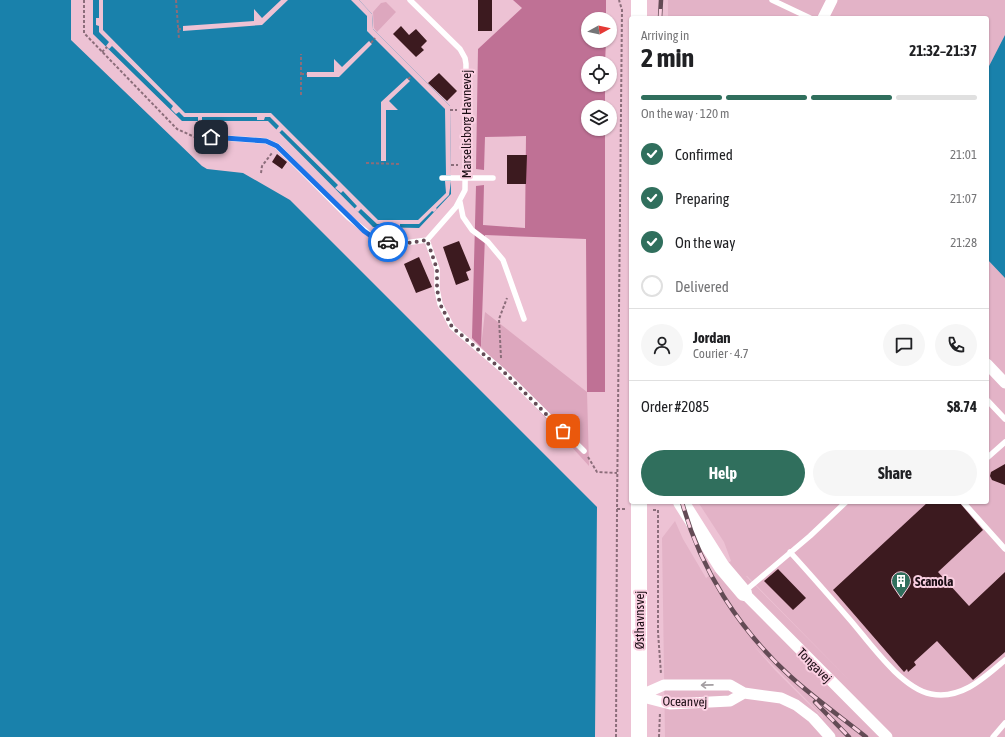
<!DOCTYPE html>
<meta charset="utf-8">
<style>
:root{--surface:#fff;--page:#f6f6f6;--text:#202124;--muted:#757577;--line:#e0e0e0;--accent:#306f5d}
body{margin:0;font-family:"Asap Condensed",sans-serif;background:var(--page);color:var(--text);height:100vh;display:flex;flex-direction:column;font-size:15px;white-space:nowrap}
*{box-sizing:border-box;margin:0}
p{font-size:13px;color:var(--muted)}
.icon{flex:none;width:22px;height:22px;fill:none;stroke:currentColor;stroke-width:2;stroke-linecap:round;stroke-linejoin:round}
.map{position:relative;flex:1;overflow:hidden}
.drawer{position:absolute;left:629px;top:16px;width:360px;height:488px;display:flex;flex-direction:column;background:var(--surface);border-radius:4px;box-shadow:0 1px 3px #0004}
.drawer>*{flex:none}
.needle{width:26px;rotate:82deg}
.fabs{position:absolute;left:581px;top:12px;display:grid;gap:8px}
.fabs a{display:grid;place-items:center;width:36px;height:36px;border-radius:50%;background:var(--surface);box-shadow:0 1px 3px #0004;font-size:20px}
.pin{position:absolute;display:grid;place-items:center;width:34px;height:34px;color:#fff;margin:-17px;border-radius:8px;box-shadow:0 2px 6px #0006}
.courier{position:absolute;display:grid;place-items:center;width:40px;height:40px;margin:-20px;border:3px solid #1a73e8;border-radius:50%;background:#fff;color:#222;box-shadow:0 1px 5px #0007}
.summary em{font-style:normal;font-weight:700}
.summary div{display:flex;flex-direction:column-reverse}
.summary{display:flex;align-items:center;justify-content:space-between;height:68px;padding:0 12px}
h1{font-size:26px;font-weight:700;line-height:30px}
.bar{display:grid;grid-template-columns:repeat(4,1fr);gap:6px 4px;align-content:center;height:48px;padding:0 12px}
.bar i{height:5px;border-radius:3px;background:var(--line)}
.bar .active{background:var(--accent)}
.bar p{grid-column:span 4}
.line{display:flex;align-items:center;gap:10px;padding:0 12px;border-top:1px solid var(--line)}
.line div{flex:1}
.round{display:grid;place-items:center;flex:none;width:42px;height:42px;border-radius:21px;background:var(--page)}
ol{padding:0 12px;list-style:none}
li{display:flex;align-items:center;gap:12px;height:44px}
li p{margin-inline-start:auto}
li .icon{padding:4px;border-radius:50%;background:var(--accent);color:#fff;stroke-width:4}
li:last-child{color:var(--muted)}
li i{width:22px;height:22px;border:2px solid var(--line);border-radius:50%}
.button{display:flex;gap:8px;margin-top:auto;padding:8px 12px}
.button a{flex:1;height:46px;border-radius:24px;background:var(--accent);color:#fff;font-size:16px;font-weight:700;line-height:46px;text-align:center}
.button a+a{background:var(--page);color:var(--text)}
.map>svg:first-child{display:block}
.built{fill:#e3b3c7;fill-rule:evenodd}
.green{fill:#dda7be}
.forest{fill:#bf7195}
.water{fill:#1981ab}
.pier{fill:#edc2d4}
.building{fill:#3c1a1f}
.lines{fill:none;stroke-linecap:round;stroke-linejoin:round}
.path{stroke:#8b6d7a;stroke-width:2;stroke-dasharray:3 2;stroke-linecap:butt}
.lane{stroke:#fff;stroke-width:5.5}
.street{stroke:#fff;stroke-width:11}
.secondary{stroke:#fff;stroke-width:16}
.rail-casing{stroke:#634b55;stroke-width:4.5}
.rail{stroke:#facfe1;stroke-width:3;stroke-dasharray:9;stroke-linecap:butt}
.oneway{stroke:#a39ea1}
.done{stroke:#644c57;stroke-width:4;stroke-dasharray:0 7.2}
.route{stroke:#1a73e8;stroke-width:5}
.labels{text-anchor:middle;stroke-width:4;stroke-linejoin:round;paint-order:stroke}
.street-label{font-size:13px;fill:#1a0c13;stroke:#facfe1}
.poi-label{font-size:13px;font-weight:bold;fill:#1a0c13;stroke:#facfe1;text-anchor:start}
</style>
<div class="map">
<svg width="1005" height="737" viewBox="0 0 1005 737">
<rect width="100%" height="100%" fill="#edc2d4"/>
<!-- built -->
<path class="built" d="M668 0H1005V35L987 70V18H668Z
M987 259 1005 278V737H665L662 538 675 521 683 539 706 578 731 561 724 542 698 502H987ZM746 576H747L853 684ZM752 644 823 717V718L775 670Z"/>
<!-- green -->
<path class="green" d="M386 2 396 12 377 32 374 28 373 12 381 3Z
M485 312 587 392 589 466 481 347Z"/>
<!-- forest -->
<path class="forest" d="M513 0H606V19H588V41H606L605 63H588V85H605V107H588V129H605V392H587L586 239 485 235 481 347 472 338 476 186 484 185 483 225 525 228 526 136 485 137 484 170 476 169 478 49 522 8Z"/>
<!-- water -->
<path class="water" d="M0 0H71V40L202 166 207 169 243 173 290 200 597 507 595 737H0Z
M93 0H359L372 14 373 29 450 106 451 194 419 228 373 227 268 121H182L93 34Z
M1005 35V278L987 259V70Z"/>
<!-- pier -->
<path class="pier" d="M99 0H103V30L185 113H271L378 220H418L446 193 445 181H451L449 195 436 208 437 209 434 212 432 211 419 224H400V228H396L395 224H377L361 209 358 212 354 209 357 206 343 191 341 193 335 188 338 185 282 130 279 133 276 130 279 126 270 117H265L264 120H257V117H202V121H198V117H184L179 112 176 114 171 109 173 106 112 46 109 49 106 46 109 42 99 32V26L96 25V18H99Z
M281 0H288L262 25 183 31V26L254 21V9L262 18Z
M351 0H359L372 14 373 29 450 106 451 175H446L445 109 367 31V16Z
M369 41 372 44 339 77H307V72H334V59L342 67Z
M407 78 410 81 389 101 398 110H386V161H381V102Z"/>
<!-- building -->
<path class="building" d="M478 0H492V31H478Z
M401 26 409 35 416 29 427 41 421 47 424 50 416 57 393 34Z
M439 73 457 91 447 101 428 83Z
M277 154 287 162 282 169 272 162Z
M507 155H527L526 184H507Z
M459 241 471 270 466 272 469 280 456 285 443 247Z
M419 257 432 287 416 293 404 264Z
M1005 464V485L992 480 990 476 991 472Z
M928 502H959L983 530 938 572 969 606 1005 572V652L973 680 937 641 914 662 916 665 908 672 907 669 904 672 833 590Z
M778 569 806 598 793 610 764 581Z"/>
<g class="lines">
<!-- path -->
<path class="path" d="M84 0V33L177 129 199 139 203 138
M176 0 179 39
M178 29H183
M371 43 375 38
M102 52 107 47
M301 74H307
M408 79 412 76
M301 95V54
M450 110H457
M199 139 200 121
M366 163 400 164
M451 165H458
M261 173 262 166 272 153
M397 228V236
M501 358 499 319 507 298
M588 457 597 472 617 473
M617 509H626
M653 510H658V632L661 674
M616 737 617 509 622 10 619 0
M659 737 660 712"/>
<!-- lane -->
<path class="lane" d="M772 0 810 18
M211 137 266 141 277 146 348 217 378 241 397 244 427 240 456 207 465 190 466 64 465 58 460 49 410 0
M442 178H493
M460 202 463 217 472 230 488 242 503 260 524 319
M427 240 437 269V289L440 304 452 327 502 370 584 451
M987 400 1005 419
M987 458 1005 442
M963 502 1005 549
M790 552C811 575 831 598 851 621 870 643 901 688 931 694 961 700 984 678 1005 660
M745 591 810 536 846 502
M993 737 1005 723"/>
<!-- street -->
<path class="street" d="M823 18 832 0
M987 364 1005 383
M744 593 887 737
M639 696 664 685H730L744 693 781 698 796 705 813 718 830 737
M639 696 670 704 730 701 744 693"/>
<!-- secondary -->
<path class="secondary" d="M639 18V0
M639 502V737
M681 502 722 567 744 593"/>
<defs>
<path id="rail" d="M660 18 661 0
M682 502C700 569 739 629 790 676 814 698 841 717 866 737
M815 702 849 737"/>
</defs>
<!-- rail casing -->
<use href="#rail" class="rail-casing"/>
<!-- rail -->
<use href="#rail" class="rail"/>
</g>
<!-- one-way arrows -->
<defs><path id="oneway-shaft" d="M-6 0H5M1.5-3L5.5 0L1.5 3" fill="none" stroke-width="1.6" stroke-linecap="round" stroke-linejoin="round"/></defs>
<use class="oneway" href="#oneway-shaft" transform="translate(707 685) rotate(179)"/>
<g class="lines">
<!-- done -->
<path class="done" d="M388 242 408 243 427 240 437 269V289L440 304 452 327 502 370 563 431"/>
<!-- route -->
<path class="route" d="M211 137 266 141 277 146 364 231 378 241 388 242"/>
</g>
<!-- icons -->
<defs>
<symbol id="building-pin" viewBox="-11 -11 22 30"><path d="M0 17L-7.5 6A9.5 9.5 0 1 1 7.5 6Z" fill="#306f5d" stroke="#facfe1"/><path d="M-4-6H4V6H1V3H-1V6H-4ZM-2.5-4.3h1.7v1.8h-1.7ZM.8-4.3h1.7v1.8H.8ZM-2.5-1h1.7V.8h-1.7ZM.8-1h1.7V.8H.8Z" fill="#fff"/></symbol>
</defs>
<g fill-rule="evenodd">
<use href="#building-pin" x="890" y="570" width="22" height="30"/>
</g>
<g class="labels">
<!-- street labels -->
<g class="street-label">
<text transform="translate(466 124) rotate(-90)" y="5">Marselisborg Havnevej</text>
<text transform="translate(639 620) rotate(-90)" y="5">Østhavnsvej</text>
<text transform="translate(815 665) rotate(45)" y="5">Tongavej</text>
<text transform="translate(685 701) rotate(1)" y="5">Oceanvej</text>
</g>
<!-- poi labels -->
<g class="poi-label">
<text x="915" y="586">Scanola</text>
</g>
</g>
</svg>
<div class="fabs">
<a><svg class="needle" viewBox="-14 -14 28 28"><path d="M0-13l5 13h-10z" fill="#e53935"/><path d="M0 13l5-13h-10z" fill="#757577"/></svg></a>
<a><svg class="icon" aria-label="locate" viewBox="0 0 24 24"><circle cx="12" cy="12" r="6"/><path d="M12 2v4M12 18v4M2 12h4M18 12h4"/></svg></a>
<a><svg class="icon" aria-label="layers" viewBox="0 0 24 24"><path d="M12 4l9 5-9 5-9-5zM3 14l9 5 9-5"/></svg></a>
</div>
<div class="pin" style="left:563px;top:431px;background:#ea580c"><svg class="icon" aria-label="bag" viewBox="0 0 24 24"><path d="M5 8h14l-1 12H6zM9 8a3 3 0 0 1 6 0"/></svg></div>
<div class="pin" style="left:211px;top:137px;background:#1f2937"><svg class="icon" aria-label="home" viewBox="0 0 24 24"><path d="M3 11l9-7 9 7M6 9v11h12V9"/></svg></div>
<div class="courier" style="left:388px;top:242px"><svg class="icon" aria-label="car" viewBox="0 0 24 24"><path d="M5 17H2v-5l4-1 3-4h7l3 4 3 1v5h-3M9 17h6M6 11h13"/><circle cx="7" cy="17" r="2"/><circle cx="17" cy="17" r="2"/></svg></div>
<section class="drawer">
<div class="summary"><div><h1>2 min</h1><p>Arriving in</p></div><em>21:32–21:37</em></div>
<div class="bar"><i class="active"></i><i class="active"></i><i class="active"></i><i></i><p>On the way · 120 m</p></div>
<ol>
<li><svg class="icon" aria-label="check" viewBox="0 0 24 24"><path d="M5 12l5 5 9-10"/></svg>Confirmed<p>21:01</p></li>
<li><svg class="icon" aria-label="check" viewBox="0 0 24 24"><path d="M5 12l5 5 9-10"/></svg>Preparing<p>21:07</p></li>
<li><svg class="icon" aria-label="check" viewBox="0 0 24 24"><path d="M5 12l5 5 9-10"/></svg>On the way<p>21:28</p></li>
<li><i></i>Delivered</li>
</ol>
<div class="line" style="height:72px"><a class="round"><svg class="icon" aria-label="person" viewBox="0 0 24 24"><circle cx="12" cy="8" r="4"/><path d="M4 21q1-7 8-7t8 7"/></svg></a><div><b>Jordan</b><p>Courier · 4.7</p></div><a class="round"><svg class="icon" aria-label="chat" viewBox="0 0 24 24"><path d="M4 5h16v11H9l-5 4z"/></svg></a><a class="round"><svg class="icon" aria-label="phone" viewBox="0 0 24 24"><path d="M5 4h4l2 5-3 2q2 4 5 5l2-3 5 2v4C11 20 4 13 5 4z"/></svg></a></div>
<div class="line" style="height:52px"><div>Order #2085</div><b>$8.74</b></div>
<div class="button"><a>Help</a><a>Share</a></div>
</section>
</div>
